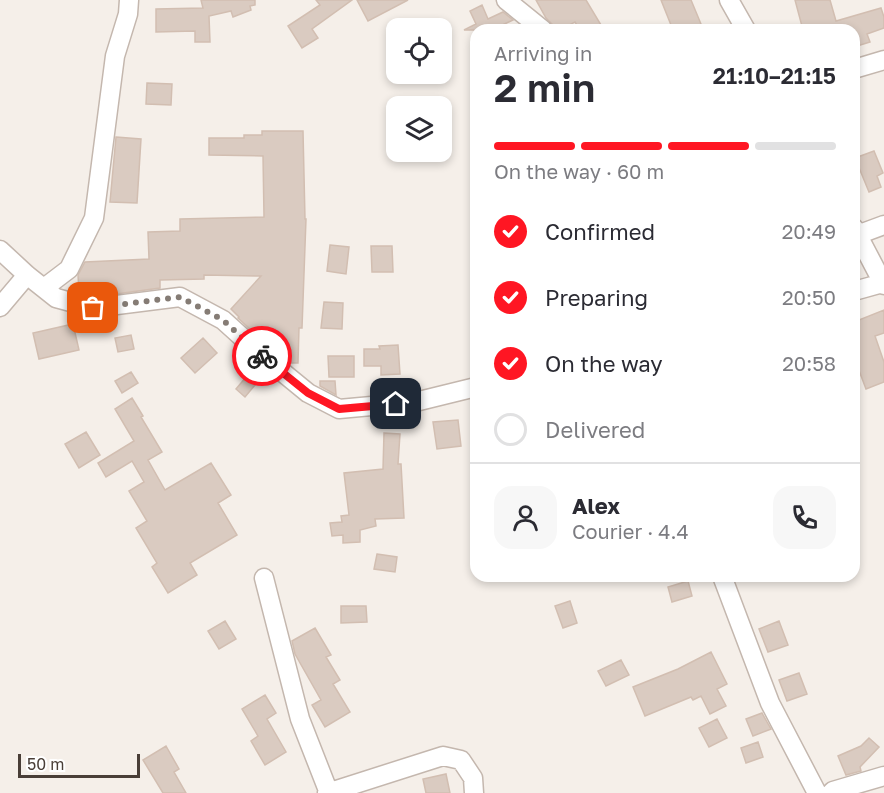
<!DOCTYPE html>
<meta charset="utf-8">
<style>
:root{--surface:#fff;--page:#f7f7f7;--text:#2b2b33;--muted:#7c7c81;--line:#e1e1e2;--accent:#ff1623}
body{margin:0;font-family:"Golos Text",sans-serif;background:var(--page);color:var(--text);height:100vh;display:flex;flex-direction:column;font-size:22px;white-space:nowrap}
*{box-sizing:border-box;margin:0}
p{font-size:20px;color:var(--muted)}
.icon{flex:none;width:33px;height:33px;fill:none;stroke:currentColor;stroke-width:2;stroke-linecap:round;stroke-linejoin:round}
.map{position:relative;flex:1;overflow:hidden}
.side{position:absolute;left:470px;top:24px;width:390px;height:558px;display:flex;flex-direction:column;background:var(--surface);border-radius:18px;box-shadow:0 3px 9px #0003}
.side>*{flex:none}
.tools{position:absolute;left:386px;top:18px;display:grid;gap:12px}
.tools a{display:grid;place-items:center;width:66px;height:66px;border-radius:12px;background:var(--surface);box-shadow:0 3px 9px #0003;font-size:30px}
.scale{position:absolute;left:18px;bottom:15px;width:122px;box-sizing:border-box;padding-left:6px;border:3px solid #493e37;border-top:0;font-size:16px;line-height:21px;white-space:nowrap;color:#493e37;-webkit-text-stroke:4px #fff;paint-order:stroke}
.pin{position:absolute;display:grid;place-items:center;width:51px;height:51px;color:#fff;margin:-26px;border-radius:12px;box-shadow:0 3px 9px #0006}
.courier{position:absolute;display:grid;place-items:center;width:60px;height:60px;margin:-30px;border:4px solid #ff1623;border-radius:50%;background:#fff;color:#222;box-shadow:0 2px 8px #0007}
.head em{font-style:normal;font-weight:600}
.head div{display:flex;flex-direction:column-reverse}
.head{display:flex;align-items:center;justify-content:space-between;height:102px;padding:0 24px}
h1{font-size:39px;font-weight:600;line-height:45px}
.bar{display:grid;grid-template-columns:repeat(4,1fr);gap:9px 6px;align-content:center;height:72px;padding:0 24px}
.bar i{height:8px;border-radius:4px;background:var(--line)}
.bar .current{background:var(--accent)}
.bar p{grid-column:span 4}
.line{display:flex;align-items:center;gap:15px;padding:0 24px;border-top:2px solid var(--line)}
.line div{flex:1}
.round{display:grid;place-items:center;flex:none;width:63px;height:63px;border-radius:18px;background:var(--page)}
ol{padding:0 24px;list-style:none}
li{display:flex;align-items:center;gap:18px;height:66px}
li p{margin-inline-start:auto}
li .icon{padding:6px;border-radius:50%;background:var(--accent);color:#fff;stroke-width:4}
li:last-child{color:var(--muted)}
li i{width:33px;height:33px;border:3px solid var(--line);border-radius:50%}
.map>svg:first-child{display:block}
.building{fill:#dacbc1;stroke:#d2beb1;stroke-width:1.5}
.lines{fill:none;stroke-linecap:round;stroke-linejoin:round}
.minor-casing{stroke:#c4b7ae;stroke-width:21}
.minor{stroke:#fff;stroke-width:18}
.done{stroke:#857c75;stroke-width:6;stroke-dasharray:0 10.8}
.route{stroke:#ff1623;stroke-width:8}
</style>
<div class="map">
<svg width="884" height="793" viewBox="0 0 884 793">
<rect width="100%" height="100%" fill="#f5efe9"/>
<!-- building -->
<path class="building" d="M201 0H255V5L250 6 251 10 233 17 231 11 209 16 210 42H195V31L156 32V9L203 8Z
M316 0H352L312 29 318 38 302 48 288 26 320 5Z
M357 0H408L368 21Z
M536 0H586L604 30H580L575 22 560 30H554L553 25 546 18Z
M661 0H691L701 24 687 30H673Z
M795 0H830L836 21 881 8 884 17V28L867 34 870 42 854 47V30H803Z
M482 5 488 19 503 12 513 20 492 30H464L476 24 470 11Z
M147 83 172 84 171 105 146 104Z
M262 131H303L305 219H306L302 328H299L298 363H289L274 351 275 330 264 342 238 318 239 317 231 309 261 276 204 275V279L160 280V288L94 297 79 293 78 275 85 262 149 259 148 232 180 231V219L264 217 263 156 209 155V138H244V135H262Z
M116 137 141 139 137 203 110 202Z
M874 151 883 173 877 176 881 187 869 192 855 158Z
M330 245 349 247 346 274 327 271Z
M371 246H392L393 272H372Z
M324 302 343 303 342 329 321 328Z
M884 310V333L875 336 884 362V382L866 389 854 357V322Z
M73 324 79 350 39 359 33 333Z
M131 335 134 349 118 352 115 338Z
M203 338 217 353 195 373 181 358Z
M398 345 400 374 381 375V366H364V349H380L379 346Z
M328 356H354V377H329Z
M131 372 138 383 122 393 115 381Z
M246 377 255 385 245 397 236 389Z
M320 381H335L336 395 320 386Z
M132 398 143 416 141 417 162 452 148 460 165 490 211 463 231 495 218 503 237 535 190 563 197 575 168 593 152 567 157 563 136 528 147 521 129 491 144 482 132 461 106 477 98 463 134 441 115 409Z
M458 420 461 446 437 449 433 422Z
M86 432 100 455 79 468 65 444Z
M384 433 400 434 398 464H401L404 518 375 519 376 526 360 530V542L343 543V535L332 536 330 523 342 522 341 516 349 515 344 473 383 469Z
M377 554 397 557 395 572 374 569Z
M688 581 692 596 672 602 668 587Z
M570 601 577 623 563 628 555 606Z
M341 606H366L367 622 341 623Z
M225 621 236 639 219 649 208 631Z
M779 621 788 645 768 652 759 629Z
M315 628 331 655 326 657 340 680 333 684 350 712 325 727 312 705 321 700 295 654 292 641Z
M711 652 727 684 717 689 726 706 710 714 701 696 693 700 691 697 645 716 633 687 678 669Z
M621 660 629 675 606 686 598 671Z
M799 673 807 694 787 701 779 680Z
M265 695 276 713 267 719 286 752 265 765 251 741 258 736 242 709Z
M762 713 771 729 753 736 746 719Z
M717 719 727 738 709 747 699 728Z
M869 738 879 747 860 767 861 771 846 775 838 756 861 746Z
M758 742 763 757 746 763 741 748Z
M166 746 179 769 174 772 186 793H163L143 760Z
M446 774 450 793H426L423 779Z"/>
<g class="lines">
<defs>
<path id="minor" d="M506 0 543 30
M729 0 746 30
M854 69 884 60
M854 228 884 285
M857 235 884 225
M0 250 27 275 56 298 93 308 180 297 223 320 264 357 308 393 339 409 415 402 476 387
M44 288 69 269 94 218 115 56 128 14 129 0
M854 291 883 283
M0 307 27 275
M722 576 770 703 817 793
M264 578 300 719 329 793
M327 793 443 756 461 760 473 778 474 793
M831 793 833 791 884 776"/>
</defs>
<!-- minor casing -->
<use href="#minor" class="minor-casing"/>
<!-- minor -->
<use href="#minor" class="minor"/>
</g>
<g class="lines">
<!-- done -->
<path class="done" d="M93 308 180 297 223 320 262 356"/>
<!-- route -->
<path class="route" d="M262 356 308 393 339 409 396 404"/>
</g>
</svg>
<div class="tools">
<a><svg class="icon" aria-label="locate" viewBox="0 0 24 24"><circle cx="12" cy="12" r="6"/><path d="M12 2v4M12 18v4M2 12h4M18 12h4"/></svg></a>
<a><svg class="icon" aria-label="layers" viewBox="0 0 24 24"><path d="M12 4l9 5-9 5-9-5zM3 14l9 5 9-5"/></svg></a>
</div>
<div class="scale">50 m</div>
<div class="pin" style="left:93px;top:308px;background:#ea580c"><svg class="icon" aria-label="bag" viewBox="0 0 24 24"><path d="M5 8h14l-1 12H6zM9 8a3 3 0 0 1 6 0"/></svg></div>
<div class="pin" style="left:396px;top:404px;background:#1f2937"><svg class="icon" aria-label="home" viewBox="0 0 24 24"><path d="M3 11l9-7 9 7M6 9v11h12V9"/></svg></div>
<div class="courier" style="left:262px;top:356px"><svg class="icon" aria-label="bike" viewBox="0 0 24 24"><circle cx="6" cy="16" r="4"/><circle cx="18" cy="16" r="4"/><path d="M6 16l4-8h5l3 8M10 8l3 8H6M13 5h3"/></svg></div>
<section class="side">
<div class="head"><div><h1>2 min</h1><p>Arriving in</p></div><em>21:10–21:15</em></div>
<div class="bar"><i class="current"></i><i class="current"></i><i class="current"></i><i></i><p>On the way · 60 m</p></div>
<ol>
<li><svg class="icon" aria-label="check" viewBox="0 0 24 24"><path d="M5 12l5 5 9-10"/></svg>Confirmed<p>20:49</p></li>
<li><svg class="icon" aria-label="check" viewBox="0 0 24 24"><path d="M5 12l5 5 9-10"/></svg>Preparing<p>20:50</p></li>
<li><svg class="icon" aria-label="check" viewBox="0 0 24 24"><path d="M5 12l5 5 9-10"/></svg>On the way<p>20:58</p></li>
<li><i></i>Delivered</li>
</ol>
<div class="line" style="height:108px"><a class="round"><svg class="icon" aria-label="person" viewBox="0 0 24 24"><circle cx="12" cy="8" r="4"/><path d="M4 21q1-7 8-7t8 7"/></svg></a><div><b>Alex</b><p>Courier · 4.4</p></div><a class="round"><svg class="icon" aria-label="phone" viewBox="0 0 24 24"><path d="M5 4h4l2 5-3 2q2 4 5 5l2-3 5 2v4C11 20 4 13 5 4z"/></svg></a></div>
</section>
</div>
